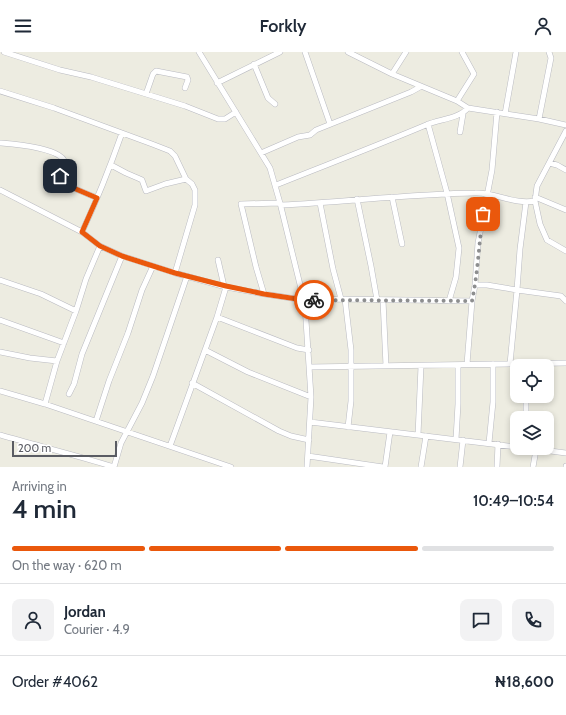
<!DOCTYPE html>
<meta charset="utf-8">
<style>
:root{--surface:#fff;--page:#f2f2f3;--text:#1f2937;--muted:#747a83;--line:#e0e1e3;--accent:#ea580c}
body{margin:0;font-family:Cabin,sans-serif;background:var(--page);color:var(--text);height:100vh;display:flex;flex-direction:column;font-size:15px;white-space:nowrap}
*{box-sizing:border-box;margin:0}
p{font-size:13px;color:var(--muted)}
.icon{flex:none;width:22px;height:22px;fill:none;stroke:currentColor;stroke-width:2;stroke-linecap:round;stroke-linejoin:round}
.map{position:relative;height:415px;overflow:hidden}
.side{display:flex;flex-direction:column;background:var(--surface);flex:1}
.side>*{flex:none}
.controls{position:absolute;left:510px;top:307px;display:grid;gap:8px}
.controls a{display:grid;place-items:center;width:44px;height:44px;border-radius:8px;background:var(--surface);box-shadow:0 2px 6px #0003;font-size:20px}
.scale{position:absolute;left:12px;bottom:10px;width:105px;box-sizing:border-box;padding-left:4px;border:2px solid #5a5c63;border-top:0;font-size:11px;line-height:14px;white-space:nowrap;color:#5a5c63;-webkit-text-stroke:3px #fff;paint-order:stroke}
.pin{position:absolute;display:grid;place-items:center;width:34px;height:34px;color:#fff;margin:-17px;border-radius:8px;box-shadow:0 2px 6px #0006}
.courier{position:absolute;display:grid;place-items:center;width:40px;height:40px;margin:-20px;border:3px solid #ea580c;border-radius:50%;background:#fff;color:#222;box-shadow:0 1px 5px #0007}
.overview em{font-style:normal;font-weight:600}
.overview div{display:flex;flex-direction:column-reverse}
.overview{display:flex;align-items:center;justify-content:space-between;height:68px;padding:0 12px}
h1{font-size:26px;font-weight:600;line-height:30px}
.bar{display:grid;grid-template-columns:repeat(4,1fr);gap:6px 4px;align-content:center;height:48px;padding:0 12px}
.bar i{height:5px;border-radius:3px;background:var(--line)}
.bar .current{background:var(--accent)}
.bar p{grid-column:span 4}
.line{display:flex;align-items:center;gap:10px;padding:0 12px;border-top:1px solid var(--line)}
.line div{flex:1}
.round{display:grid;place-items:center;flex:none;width:42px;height:42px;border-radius:8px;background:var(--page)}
header{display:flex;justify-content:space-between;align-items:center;height:52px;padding:0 12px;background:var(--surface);font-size:18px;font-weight:600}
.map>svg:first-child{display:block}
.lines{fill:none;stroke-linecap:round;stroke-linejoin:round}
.minor-casing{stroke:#b9bac1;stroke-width:6}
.minor{stroke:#fff;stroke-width:5}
.done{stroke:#8d8e8f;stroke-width:4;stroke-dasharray:0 7.2}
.route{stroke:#ea580c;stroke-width:5}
</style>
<header><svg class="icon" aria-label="menu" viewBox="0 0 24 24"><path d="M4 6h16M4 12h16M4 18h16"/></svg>Forkly<svg class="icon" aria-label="person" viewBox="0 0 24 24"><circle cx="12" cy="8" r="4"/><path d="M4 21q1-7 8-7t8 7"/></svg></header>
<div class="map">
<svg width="566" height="415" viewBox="0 0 566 415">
<rect width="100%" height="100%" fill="#edece1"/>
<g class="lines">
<defs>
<path id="minor" d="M4 0 60 18 91 25 185 54 218 67H225L236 60
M199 0 270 116 280 151 305 253 311 345 307 415
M305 0 330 72
M348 0 392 22 457 49 468 56 539 67 566 73
M254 12 268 46 275 52
M392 22 406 0
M217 31 280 0
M0 39 54 56 152 92 170 99 175 104 186 127 192 132 195 138V153L175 221
M146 42 153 22 156 19 187 25 188 28 185 36
M457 49 474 22 462 0
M505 62 516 0
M539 67 551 6 549 0
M428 72 447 141 459 196 456 225 449 249
M566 79 537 134 535 149 540 172 547 188 566 199
M460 80 463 62
M0 91C12 92 67 96 65 113 64 122 55 123 64 132L97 146
M261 101 298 85 310 83 316 78 411 40 420 35
M549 111 557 113 566 118
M111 113 126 121 140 127 142 128 146 139 165 132 186 127
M276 133C326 113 376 94 426 73 440 67 458 67 468 56
M0 138 82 180 100 194 122 204 175 221 226 235 264 242 304 248 341 247 472 249
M392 145 402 192
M535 145 566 158
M357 147 371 214 377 248
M320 151 333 217 341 247
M281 153C346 150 410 142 475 141 495 140 514 153 535 149
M82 180C97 148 110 115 122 81
M218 208 224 234
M0 228 41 242 76 259
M475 233H487L517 238 520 197 526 150
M264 242 256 215 241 152 280 151
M345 247 351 298V349L348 375
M383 248 386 314
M217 265 297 296 309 298
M0 268 64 291
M205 298 248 320 311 345
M0 300 30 306 57 309
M467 312 472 249 475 233 478 191 492 118 497 60
M510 312 517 238 561 244 566 249
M310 315 566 311
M192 331 279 379 291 384 309 388
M0 339 45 352 231 415
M69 342 74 332 82 302 122 204
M45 352 57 309 76 259 86 227 100 194
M526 362V344
M96 369 109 329 128 281 142 238 153 214
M310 370 517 395
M0 383C38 394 76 403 114 415
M418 383 421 314
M456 387 458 352V313
M489 391 493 350V312
M170 394 217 265 226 235
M527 396 566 401
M308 404 383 415
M114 415 121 391 142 351 153 324 187 224
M385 415 390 380
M421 415 426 384
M460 415 463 388
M497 415 498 392
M533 415 536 398
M566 415V414"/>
</defs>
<!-- minor casing -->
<use href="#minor" class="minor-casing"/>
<!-- minor -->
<use href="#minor" class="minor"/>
</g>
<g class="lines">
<!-- done -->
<path class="done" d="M314 248 472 249C478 220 479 191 483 162"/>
<!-- route -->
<path class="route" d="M60 124 61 128 64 132 97 146 82 180 100 194 122 204 175 221 226 234 264 242 304 248H314"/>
</g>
</svg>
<div class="controls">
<a><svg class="icon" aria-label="locate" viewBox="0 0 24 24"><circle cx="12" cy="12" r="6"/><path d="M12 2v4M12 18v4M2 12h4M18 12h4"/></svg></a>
<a><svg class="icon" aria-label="layers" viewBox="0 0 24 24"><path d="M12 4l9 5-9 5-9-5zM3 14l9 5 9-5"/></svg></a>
</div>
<div class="scale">200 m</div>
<div class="pin" style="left:483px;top:162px;background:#ea580c"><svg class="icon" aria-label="bag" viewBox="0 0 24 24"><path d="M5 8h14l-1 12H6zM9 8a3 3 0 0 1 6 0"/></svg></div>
<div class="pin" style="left:60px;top:124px;background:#1f2937"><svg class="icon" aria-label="home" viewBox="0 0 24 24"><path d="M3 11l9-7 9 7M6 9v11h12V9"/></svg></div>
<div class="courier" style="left:314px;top:248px"><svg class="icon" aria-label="bike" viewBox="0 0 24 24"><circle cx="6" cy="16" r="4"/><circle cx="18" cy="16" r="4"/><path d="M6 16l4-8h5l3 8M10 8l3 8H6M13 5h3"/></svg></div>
</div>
<section class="side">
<div class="overview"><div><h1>4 min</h1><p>Arriving in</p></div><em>10:49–10:54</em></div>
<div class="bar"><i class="current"></i><i class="current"></i><i class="current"></i><i></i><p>On the way · 620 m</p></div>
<div class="line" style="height:72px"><a class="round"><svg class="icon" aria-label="person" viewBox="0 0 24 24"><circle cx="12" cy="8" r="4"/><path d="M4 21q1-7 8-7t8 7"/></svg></a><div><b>Jordan</b><p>Courier · 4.9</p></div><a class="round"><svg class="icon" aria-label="chat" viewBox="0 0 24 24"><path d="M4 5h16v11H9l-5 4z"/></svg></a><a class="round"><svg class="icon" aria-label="phone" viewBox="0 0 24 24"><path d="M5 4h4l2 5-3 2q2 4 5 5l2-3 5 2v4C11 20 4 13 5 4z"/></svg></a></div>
<div class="line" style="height:52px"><div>Order #4062</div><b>₦18,600</b></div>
</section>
